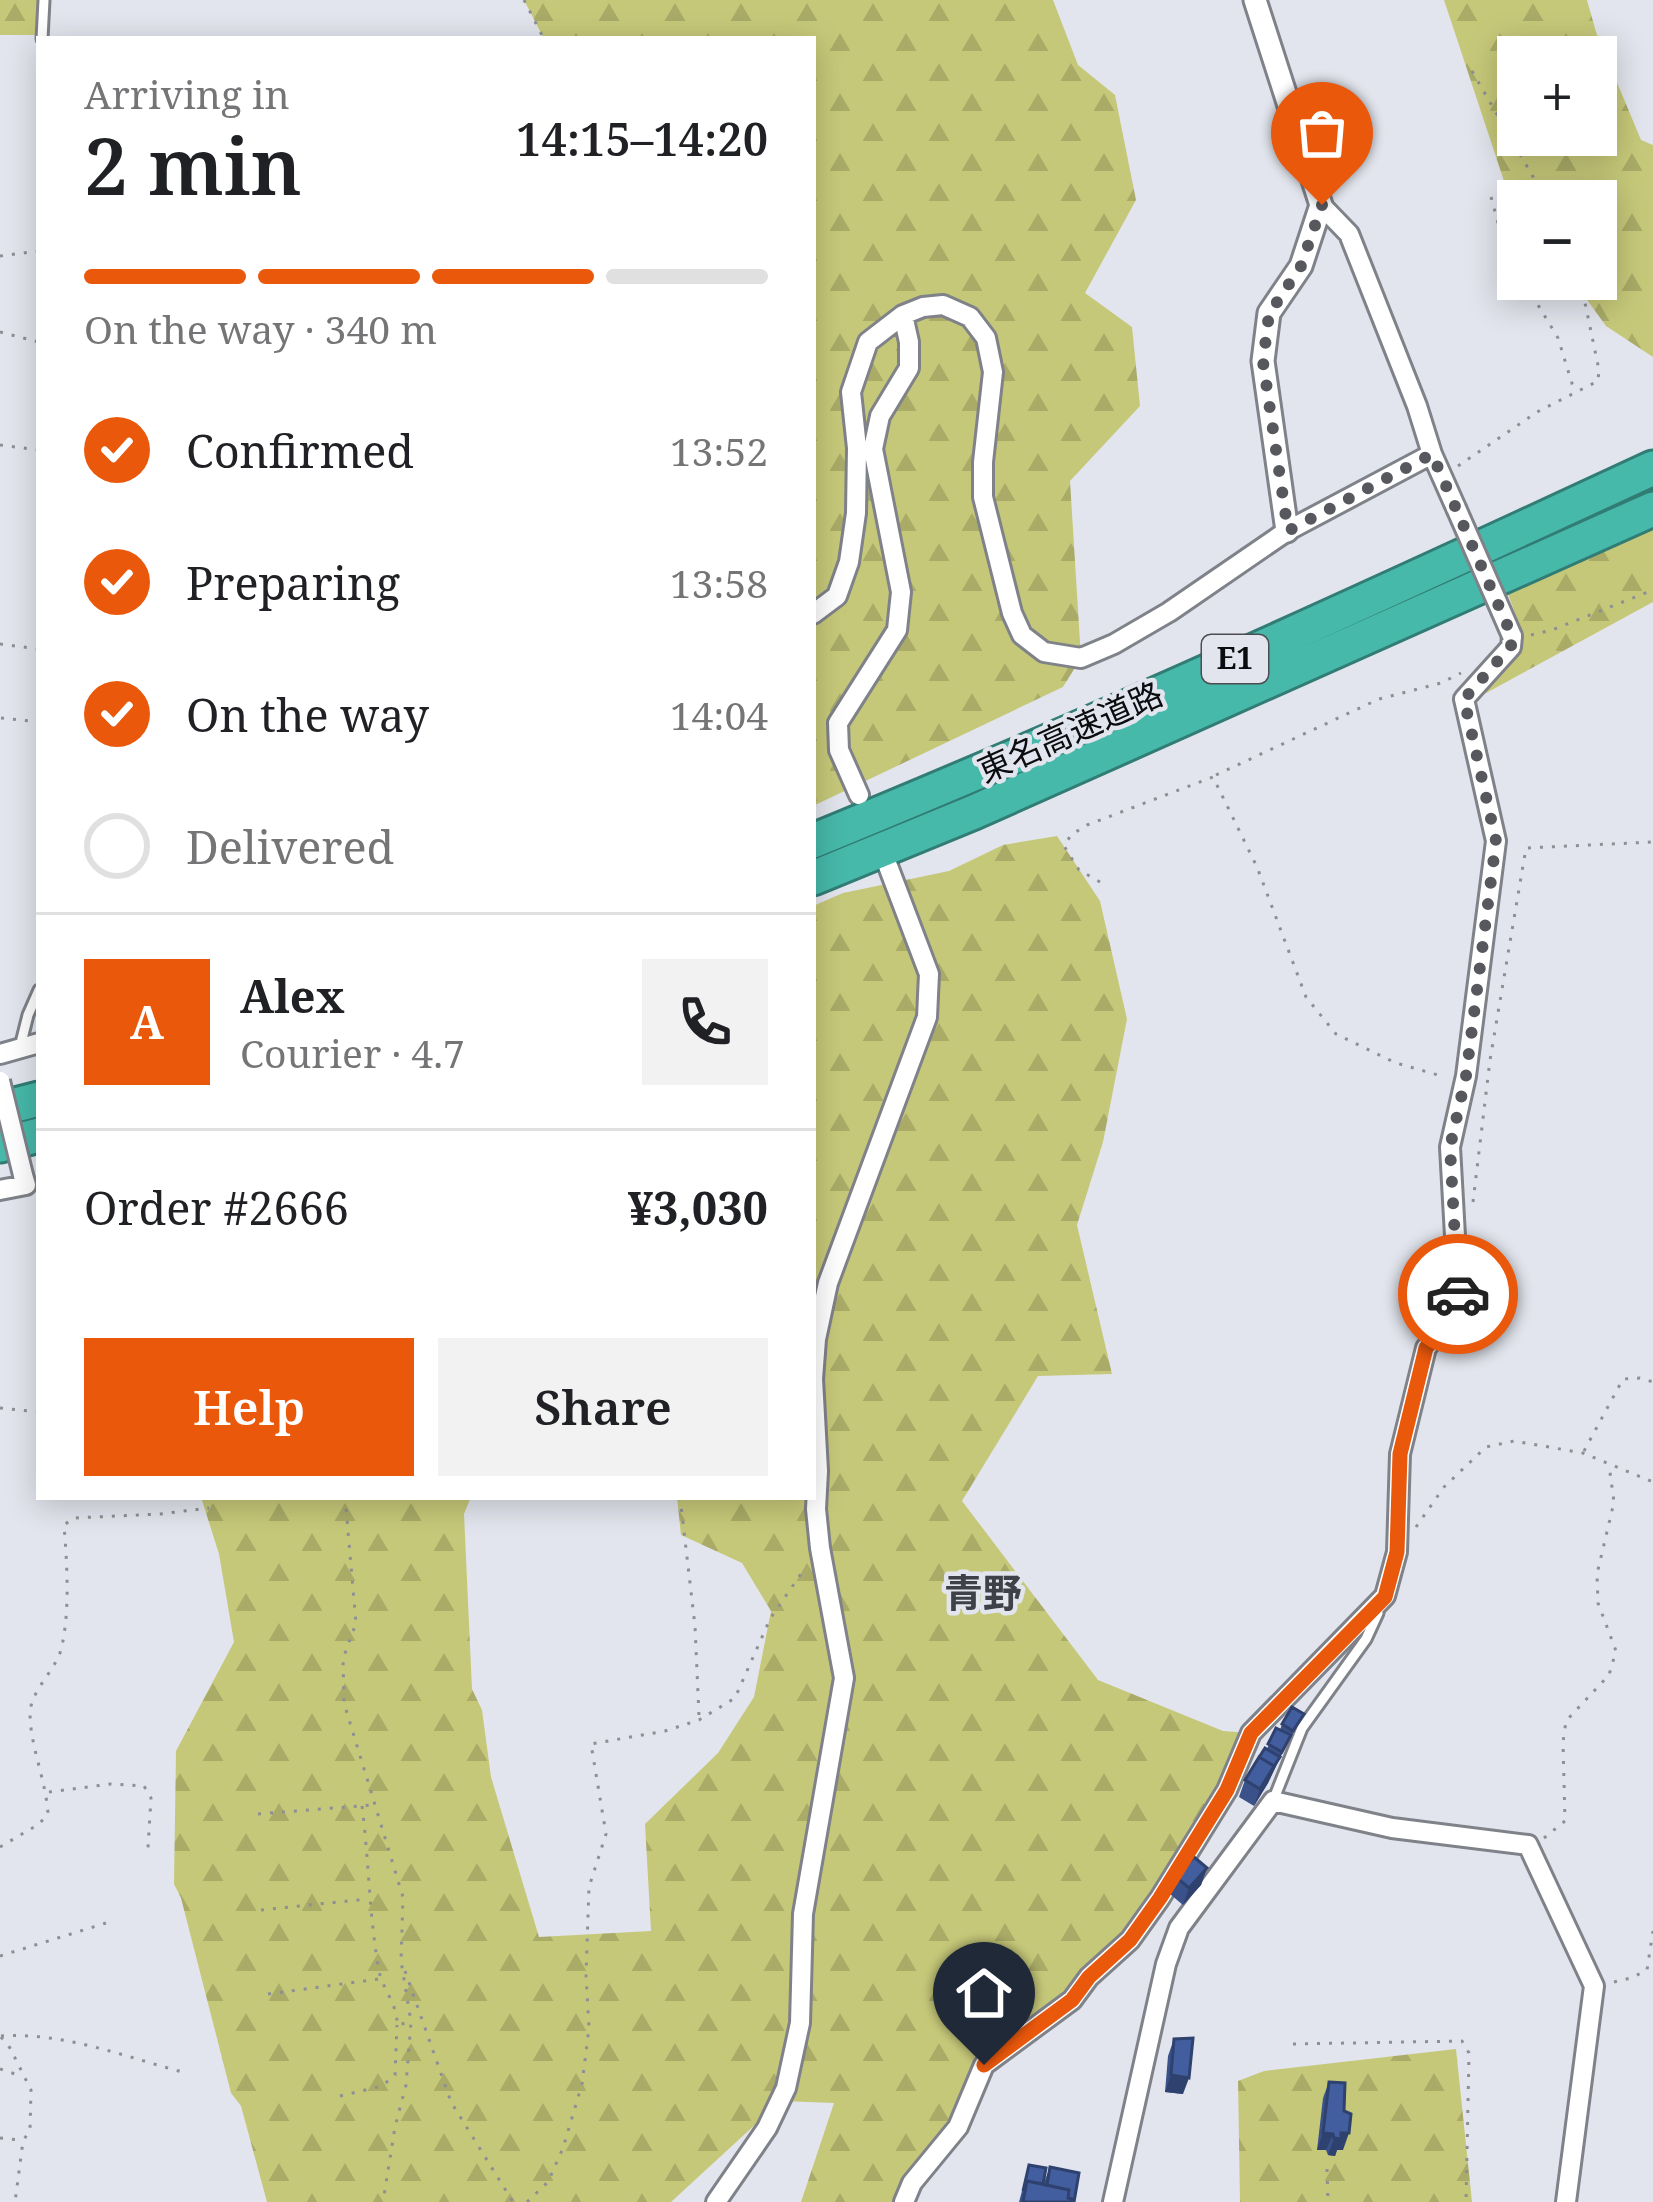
<!DOCTYPE html>
<meta charset="utf-8">
<style>
:root{--surface:#fff;--page:#f2f2f2;--text:#202124;--muted:#757577;--line:#e0e0e0;--accent:#ea580c}
body{margin:0;font-family:"Noto Serif","Noto Sans JP",serif;background:var(--page);color:var(--text);height:100vh;display:flex;flex-direction:column;font-size:45px;white-space:nowrap}
*{box-sizing:border-box;margin:0}
p{font-size:39px;color:var(--muted)}
.icon{flex:none;width:66px;height:66px;fill:none;stroke:currentColor;stroke-width:2;stroke-linecap:round;stroke-linejoin:round}
.map{position:relative;flex:1;overflow:hidden}
.panel{position:absolute;left:36px;top:36px;width:780px;height:1464px;display:flex;flex-direction:column;background:var(--surface);border-radius:0px;box-shadow:0 6px 30px #0003}
.panel>*{flex:none}
.controls{position:absolute;left:1497px;top:36px;display:grid;gap:24px}
.controls a{display:grid;place-items:center;width:120px;height:120px;border-radius:0px;background:var(--surface);box-shadow:0 6px 30px #0003;font-size:60px}
.pin{position:absolute;display:grid;place-items:center;width:102px;height:102px;color:#fff;margin:-123px -51px;border-radius:50% 50% 50% 0;rotate:-45deg;box-shadow:0 0 12px #0007}
.pin .icon{rotate:45deg}
.courier{position:absolute;display:grid;place-items:center;width:120px;height:120px;margin:-60px;border:9px solid #ea580c;border-radius:50%;background:#fff;color:#222;box-shadow:0 3px 15px #0007}
.overview em{font-style:normal;font-weight:600}
.overview div{display:flex;flex-direction:column-reverse}
.overview{display:flex;align-items:center;justify-content:space-between;height:204px;padding:0 48px}
h1{font-size:78px;font-weight:600;line-height:90px}
.bar{display:grid;grid-template-columns:repeat(4,1fr);gap:18px 12px;align-content:center;height:144px;padding:0 48px}
.bar i{height:15px;border-radius:9px;background:var(--line)}
.bar .selected{background:var(--accent)}
.bar p{grid-column:span 4}
.line{display:flex;align-items:center;gap:30px;padding:0 48px;border-top:3px solid var(--line)}
.line div{flex:1}
.round{display:grid;place-items:center;flex:none;width:126px;height:126px;border-radius:0px;background:var(--page)}
ol{padding:0 48px;list-style:none}
li{display:flex;align-items:center;gap:36px;height:132px}
li p{margin-inline-start:auto}
li .icon{padding:12px;border-radius:50%;background:var(--accent);color:#fff;stroke-width:4}
li:last-child{color:var(--muted)}
li i{width:66px;height:66px;border:6px solid var(--line);border-radius:50%}
.action{display:flex;gap:24px;margin-top:auto;padding:24px 48px}
.action a{flex:1;height:138px;border-radius:0px;background:var(--accent);color:#fff;font-size:48px;font-weight:600;line-height:138px;text-align:center}
.action a+a{background:var(--page);color:var(--text)}
.map>svg:first-child{display:block}
.forest{fill:url(#forest-firs);fill-rule:evenodd}
.lines{fill:none;stroke-linecap:round;stroke-linejoin:round}
.service-casing{stroke:#7f8289;stroke-width:15}
.minor-casing{stroke:#7f8289;stroke-width:24}
.tertiary-casing{stroke:#7f8289;stroke-width:27}
.motorway-casing{stroke:#317c74;stroke-width:39}
.path{stroke:#8d8f95;stroke-width:3;stroke-dasharray:3 9;stroke-linecap:butt}
.service{stroke:#fff;stroke-width:9}
.minor{stroke:#fff;stroke-width:18}
.tertiary{stroke:#fff;stroke-width:21}
.motorway{stroke:#46b9aa;stroke-width:33}
.minor-bridge-casing{stroke:#7f8289;stroke-width:24;stroke-linecap:butt}
.minor-bridge{stroke:#fff;stroke-width:18}
.wall{fill:#3a5189}
.shaded-wall{fill:#2f426f}
.building{fill:#435e9f;stroke:#2f426f;stroke-width:3}
.done{stroke:#56585d;stroke-width:12;stroke-dasharray:0 21.6}
.route{stroke:#ea580c;stroke-width:15}
.labels{text-anchor:middle;stroke-width:9;stroke-linejoin:round;paint-order:stroke}
.shield{fill:#e2e5ed;stroke:#4c4d52;stroke-width:3}
.shield-label{font-size:30px;font-weight:bold;fill:#0b0c0f}
.street-label{font-size:33px;fill:#0b0c0f;stroke:#e2e5ed}
.quarter-label{font-size:39px;font-weight:bold;fill:#3e4147;stroke:#e2e5ed}
</style>
<div class="map">
<svg width="1653" height="2202" viewBox="0 0 1653 2202">
<defs>
<pattern id="forest-firs" width="22" height="20" patternUnits="userSpaceOnUse" patternTransform="scale(3)"><rect width="22" height="20" fill="#c6c879"/><path d="M5 1l3.5 6h-7zM16 11l3.5 6h-7z" fill="#a9ab67"/></pattern>
</defs>
<rect width="100%" height="100%" fill="#e2e5ed"/>
<!-- forest -->
<path class="forest" d="M0 0H44L42 35H0Z
M524 0H1053L1078 65 1115 95 1136 200 1085 293 1132 327 1140 406 1070 481 1081 658 1063 687 813 806V39H544Z
M1444 0H1587L1596 32 1641 140 1653 145V357L1606 326 1572 279H1596V201H1518V204L1506 187ZM1518 57H1596V135H1518Z
M1653 529V602L1477 698 1518 621 1508 594Z
M1057 836 1100 901 1127 1019 1103 1142 1077 1225 1112 1374 1038 1376 962 1501 1098 1680 1223 1731 1251 1733 1146 1927 984 2065 904 2202H801L834 2103 781 2101 671 2202H267L241 2106 231 2093 181 1898 174 1884 176 1751 234 1642 219 1554 201 1497H471L464 1514 472 1689 482 1710 491 1777 539 1937 651 1931 645 1824 718 1753 754 1697 771 1611 742 1563 681 1535 677 1497H813V906L843 893 949 871 1003 845Z
M1456 2049 1472 2202H1240L1238 2081 1264 2071Z"/>
<g class="lines">
<defs>
<path id="service" d="M42 39 44 0
M20 1047 28 1015 39 990
M1273 1801 1302 1728 1366 1639 1378 1613"/>
<path id="minor" d="M1321 205 1349 234 1417 406 1432 454 1456 508
M813 614 837 596 849 562 856 513 857 448 851 392 868 342 903 315 923 307 943 305 970 317 986 338 993 372 983 462V497L1012 613 1022 635 1044 652 1081 658 1114 644 1169 612 1287 531 1432 454
M859 795 839 750 838 723 897 630 901 592 873 449 880 416 909 368V342L903 315
M0 1054 39 1043
M0 1190 26 1185 23 1175
M716 2202 767 2128 786 2088 800 2023 803 1914 844 1678 820 1548 816 1509 818 1471 813 1379 816 1339 828 1283 927 1017 929 974 888 866
M904 2202 912 2183 958 2127 984 2065 1072 2000 1089 1977 1130 1940 1160 1898 1227 1790 1251 1733 1385 1596 1397 1552 1400 1454 1426 1348 1459 1307 1450 1147 1466 1076 1496 841 1464 699 1511 647 1512 636
M1113 2202 1166 1964 1179 1928 1273 1801 1392 1828 1528 1845 1594 1986 1566 2202"/>
<path id="tertiary" d="M1255 0 1321 205 1301 266 1269 313 1263 361 1287 531"/>
<path id="motorway" d="M813 841C1097 725 1375 597 1653 468
M813 878 974 812 1653 509
M0 1109 39 1099
M0 1145 39 1135"/>
</defs>
<!-- service casing -->
<use href="#service" class="service-casing"/>
<!-- minor casing -->
<use href="#minor" class="minor-casing"/>
<!-- tertiary casing -->
<use href="#tertiary" class="tertiary-casing"/>
<!-- motorway casing -->
<use href="#motorway" class="motorway-casing"/>
<!-- path -->
<path class="path" d="M524 0 544 39
M1472 71 1547 201
M1491 197 1510 267 1538 305 1558 338 1574 390
M0 256 39 251
M0 332 39 342
M0 445 39 450
M1458 466 1537 412 1598 381 1599 370 1580 279
M1531 635 1552 630 1653 590
M0 644 39 649
M1 718 39 722
M1216 775 1379 699 1441 683 1461 673
M1100 882 1079 870 1064 846 1071 835 1087 825 1213 777 1257 867 1306 997 1336 1034 1396 1063 1445 1077
M1473 1202 1490 1060 1526 848 1653 842
M0 1408 39 1412
M1584 1451 1623 1379 1640 1378 1653 1382
M345 1497 356 1623 343 1659 344 1703 403 1897 401 1961 411 2022 406 2085 395 2127 383 2202
M680 1497 695 1626 699 1716
M1416 1527 1444 1487 1486 1447 1514 1441 1583 1453 1653 1482
M49 1792 111 1784 144 1786 151 1798 148 1848
M362 1806C369 1861 369 1916 379 1971 383 1990 398 2005 397 2025L410 2022
M258 1814 372 1805
M1544 1838 1565 1821 1563 1742 1566 1721 1609 1675 1616 1651 1598 1603 1597 1574 1614 1502 1609 1465
M0 1847 39 1824 48 1814C46 1780 30 1746 30 1713 31 1689 57 1670 62 1646 70 1607 67 1564 64 1525L74 1518 160 1514 209 1508
M261 1910 368 1899
M0 1956 106 1923
M405 1971 451 2102 513 2202
M1614 1982 1631 1978 1647 1970 1653 1931
M268 1994 379 1979
M1 2036C65 2032 125 2057 186 2073
M1 2037 10 2048 31 2090 30 2130 23 2141 15 2202
M1293 2044 1462 2041 1469 2053 1466 2202
M0 2069 21 2076
M340 2096 382 2086 395 2075 397 2025
M0 2138 21 2140
M1327 2169 1328 2202
M527 2202 548 2182 563 2148 582 2084 589 2028 586 1975 589 1887 606 1834 591 1744 665 1731 699 1720 735 1698 770 1619 805 1568"/>
<!-- service -->
<use href="#service" class="service"/>
<!-- minor -->
<use href="#minor" class="minor"/>
<!-- tertiary -->
<use href="#tertiary" class="tertiary"/>
<!-- motorway -->
<use href="#motorway" class="motorway"/>
<defs>
<path id="minor-bridge" d="M1456 508 1512 636
M0 1081 23 1175"/>
</defs>
<!-- minor-bridge casing -->
<use href="#minor-bridge" class="minor-bridge-casing"/>
<!-- minor-bridge -->
<use href="#minor-bridge" class="minor-bridge"/>
</g>
<!-- wall -->
<path class="wall" d="M1300 1722 1289 1739 1268 1783 1254 1806 1239 1797 1245 1780 1267 1749 1276 1728 1280 1730 1282 1724Z
M1207 1868 1201 1885 1183 1905 1170 1894 1176 1877Z
M1174 2039 1183 2094 1165 2092 1168 2056Z
M1329 2082 1343 2150H1337L1335 2156 1328 2155 1326 2150H1317L1323 2098Z
M1029 2165 1043 2185 1050 2167 1074 2202H1019Z"/>
<!-- shaded-wall -->
<path class="shaded-wall" d="M1291 1735 1268 1783 1254 1806 1260 1789Z
M1207 1868 1201 1885 1183 1905 1189 1888Z
M1171 2075 1189 2078 1183 2094 1165 2092Z
M1323 2133 1333 2134 1326 2150H1317Z
M1341 2133H1349L1343 2150H1337L1335 2156 1328 2155 1334 2138Z"/>
<!-- building -->
<path class="building" d="M1292 1707 1304 1714 1293 1731 1282 1724Z
M1276 1728 1291 1735 1282 1752 1268 1744Z
M1265 1748 1280 1757 1274 1766 1259 1757 1258 1759Z
M1259 1757 1274 1766 1260 1789 1245 1780Z
M1194 1857 1207 1868 1189 1888 1176 1877Z
M1193 2038 1189 2078 1171 2075 1174 2039Z
M1329 2082 1345 2083 1344 2111 1351 2114 1349 2133H1341V2139L1334 2138 1333 2134 1323 2133Z
M1029 2165 1046 2168 1043 2184 1027 2181 1023 2191Z
M1050 2167 1079 2173 1074 2202H1071L1072 2199 1068 2198 1069 2190 1047 2185Z
M1027 2181 1069 2190 1068 2198 1072 2199 1071 2202H1023Z"/>
<g class="lines">
<!-- done -->
<path class="done" d="M1322 205 1301 266 1269 314 1263 362 1288 531 1432 454 1512 636 1511 646 1464 699 1496 841 1466 1076 1450 1147 1458 1294"/>
<!-- route -->
<path class="route" d="M984 2065 1072 2000 1089 1977 1130 1940 1160 1898 1227 1790 1251 1733 1385 1597 1397 1552 1400 1454 1426 1348 1459 1307 1458 1294"/>
</g>
<g class="labels">
<!-- shield labels -->
<rect class="shield" x="1202" y="635" width="66" height="48" rx="9"/>
<g class="shield-label">
<text x="1235" y="669">E1</text>
</g>
<!-- street labels -->
<g class="street-label">
<text transform="translate(1070 732) rotate(-24)" y="12">東名高速道路</text>
</g>
<!-- quarter labels -->
<g class="quarter-label">
<text x="983" y="1607">青野</text>
</g>
</g>
</svg>
<div class="controls">
<a>+</a>
<a>−</a>
</div>
<div class="pin" style="left:1322px;top:205px;background:#ea580c"><svg class="icon" aria-label="bag" viewBox="0 0 24 24"><path d="M5 8h14l-1 12H6zM9 8a3 3 0 0 1 6 0"/></svg></div>
<div class="pin" style="left:984px;top:2065px;background:#1f2937"><svg class="icon" aria-label="home" viewBox="0 0 24 24"><path d="M3 11l9-7 9 7M6 9v11h12V9"/></svg></div>
<div class="courier" style="left:1458px;top:1294px"><svg class="icon" aria-label="car" viewBox="0 0 24 24"><path d="M5 17H2v-5l4-1 3-4h7l3 4 3 1v5h-3M9 17h6M6 11h13"/><circle cx="7" cy="17" r="2"/><circle cx="17" cy="17" r="2"/></svg></div>
<section class="panel">
<div class="overview"><div><h1>2 min</h1><p>Arriving in</p></div><em>14:15–14:20</em></div>
<div class="bar"><i class="selected"></i><i class="selected"></i><i class="selected"></i><i></i><p>On the way · 340 m</p></div>
<ol>
<li><svg class="icon" aria-label="check" viewBox="0 0 24 24"><path d="M5 12l5 5 9-10"/></svg>Confirmed<p>13:52</p></li>
<li><svg class="icon" aria-label="check" viewBox="0 0 24 24"><path d="M5 12l5 5 9-10"/></svg>Preparing<p>13:58</p></li>
<li><svg class="icon" aria-label="check" viewBox="0 0 24 24"><path d="M5 12l5 5 9-10"/></svg>On the way<p>14:04</p></li>
<li><i></i>Delivered</li>
</ol>
<div class="line" style="height:216px"><b class="round" style="background:var(--accent);color:#fff">A</b><div><b>Alex</b><p>Courier · 4.7</p></div><a class="round"><svg class="icon" aria-label="phone" viewBox="0 0 24 24"><path d="M5 4h4l2 5-3 2q2 4 5 5l2-3 5 2v4C11 20 4 13 5 4z"/></svg></a></div>
<div class="line" style="height:156px"><div>Order #2666</div><b>¥3,030</b></div>
<div class="action"><a>Help</a><a>Share</a></div>
</section>
</div>
